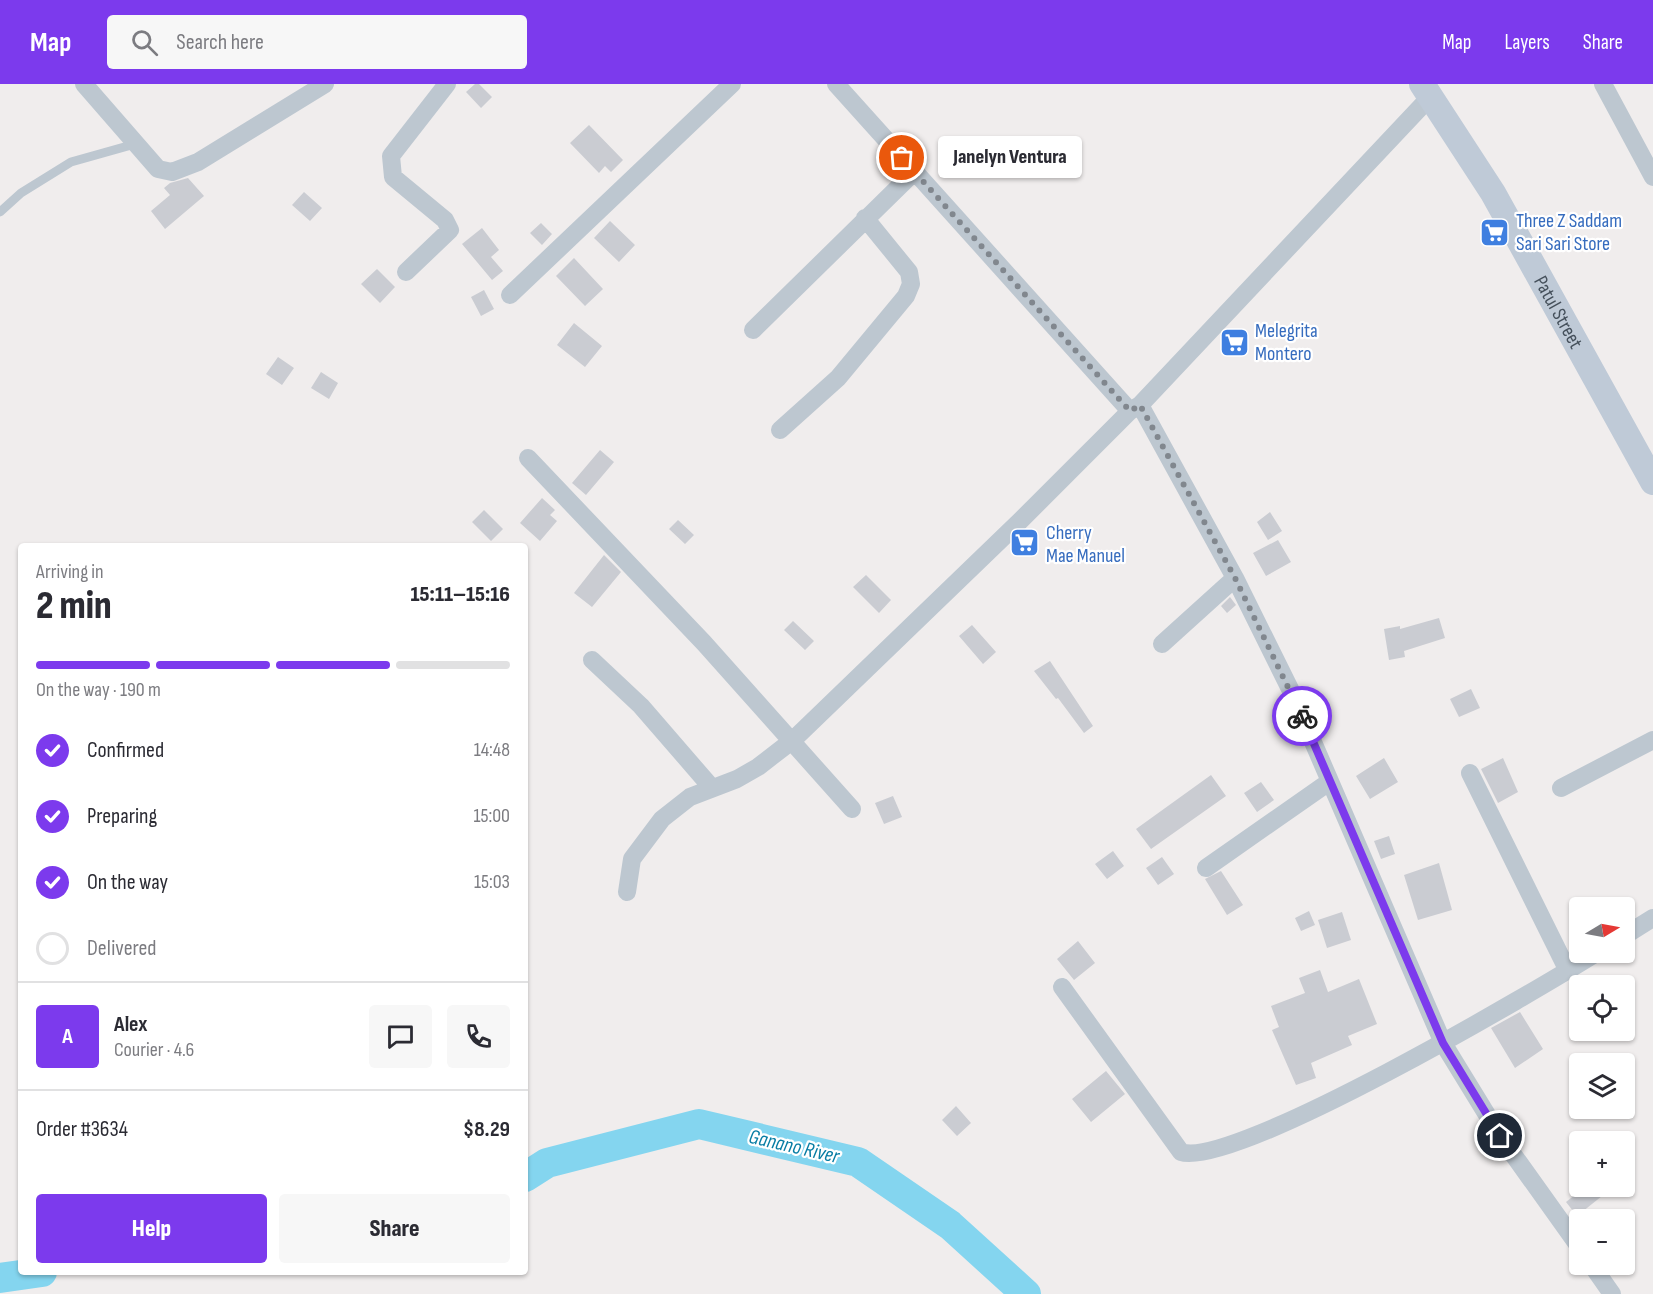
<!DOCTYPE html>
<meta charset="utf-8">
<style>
:root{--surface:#fff;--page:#f7f7f7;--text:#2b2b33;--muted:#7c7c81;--line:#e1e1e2;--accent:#7c3aed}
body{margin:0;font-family:"Sofia Sans Condensed",sans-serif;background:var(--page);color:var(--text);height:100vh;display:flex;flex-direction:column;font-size:22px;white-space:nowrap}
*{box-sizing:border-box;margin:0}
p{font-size:20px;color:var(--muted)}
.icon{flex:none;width:33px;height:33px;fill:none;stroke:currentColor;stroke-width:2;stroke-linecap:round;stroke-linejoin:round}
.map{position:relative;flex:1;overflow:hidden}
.sheet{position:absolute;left:18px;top:459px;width:510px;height:732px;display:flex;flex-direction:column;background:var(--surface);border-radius:6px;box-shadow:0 2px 4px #0004}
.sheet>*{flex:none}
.needle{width:39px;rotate:80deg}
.buttons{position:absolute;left:1569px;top:813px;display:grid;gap:12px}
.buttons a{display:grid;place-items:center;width:66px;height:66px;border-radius:6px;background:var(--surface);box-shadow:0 2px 4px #0004;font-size:30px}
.pin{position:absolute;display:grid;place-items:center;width:51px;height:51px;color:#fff;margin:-26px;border:3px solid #fff;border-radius:50%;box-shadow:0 2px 6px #0007}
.courier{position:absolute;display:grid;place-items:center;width:60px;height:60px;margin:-30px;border:4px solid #7c3aed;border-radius:50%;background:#fff;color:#222;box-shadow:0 2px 8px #0007}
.bubble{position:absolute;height:42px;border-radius:6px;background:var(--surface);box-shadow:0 2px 4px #0004;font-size:20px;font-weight:800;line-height:42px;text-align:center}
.headline em{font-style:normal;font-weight:800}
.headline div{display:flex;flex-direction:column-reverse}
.headline{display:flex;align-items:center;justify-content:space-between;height:102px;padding:0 18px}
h1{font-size:39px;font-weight:800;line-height:45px}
.bar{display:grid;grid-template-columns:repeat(4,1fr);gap:9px 6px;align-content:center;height:72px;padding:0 18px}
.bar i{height:8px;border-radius:4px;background:var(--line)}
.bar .selected{background:var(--accent)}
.bar p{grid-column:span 4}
.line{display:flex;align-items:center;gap:15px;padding:0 18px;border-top:2px solid var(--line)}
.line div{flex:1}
.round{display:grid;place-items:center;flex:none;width:63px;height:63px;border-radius:6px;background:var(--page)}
ol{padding:0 18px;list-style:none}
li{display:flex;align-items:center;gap:18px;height:66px}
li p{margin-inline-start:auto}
li .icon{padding:6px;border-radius:50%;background:var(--accent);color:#fff;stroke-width:4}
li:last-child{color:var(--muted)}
li i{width:33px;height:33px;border:3px solid var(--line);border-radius:50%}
.button{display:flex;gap:12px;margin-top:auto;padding:12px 18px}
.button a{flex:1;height:69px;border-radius:6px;background:var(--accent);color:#fff;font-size:24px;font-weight:800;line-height:69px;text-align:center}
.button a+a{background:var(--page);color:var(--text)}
header{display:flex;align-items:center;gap:36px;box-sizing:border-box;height:84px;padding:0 30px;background:var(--accent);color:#fff}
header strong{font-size:28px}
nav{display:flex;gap:33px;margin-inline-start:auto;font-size:21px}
.search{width:420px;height:54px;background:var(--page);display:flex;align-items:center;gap:15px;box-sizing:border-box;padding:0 21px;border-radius:6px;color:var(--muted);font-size:22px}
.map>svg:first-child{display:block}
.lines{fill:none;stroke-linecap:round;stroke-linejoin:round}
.river{stroke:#84d5ef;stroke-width:30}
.building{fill:#caccd2}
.lane{stroke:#bdc7d0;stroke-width:9}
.street{stroke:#bdc7d0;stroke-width:18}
.secondary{stroke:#bfcad7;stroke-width:26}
.done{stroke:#81878e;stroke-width:6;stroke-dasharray:0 10.8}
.route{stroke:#7c3aed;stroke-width:8}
.labels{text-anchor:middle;stroke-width:4.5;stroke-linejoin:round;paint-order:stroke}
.shop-label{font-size:20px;fill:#366cbe;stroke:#fff;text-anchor:start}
.street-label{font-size:20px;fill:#45505b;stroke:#fff}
.water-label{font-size:21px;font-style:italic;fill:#087da4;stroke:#fff}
</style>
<header>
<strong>Map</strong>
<div class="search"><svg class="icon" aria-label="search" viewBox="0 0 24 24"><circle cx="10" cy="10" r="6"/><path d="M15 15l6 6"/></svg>Search here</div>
<nav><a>Map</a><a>Layers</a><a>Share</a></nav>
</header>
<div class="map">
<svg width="1653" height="1210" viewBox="0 0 1653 1210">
<rect width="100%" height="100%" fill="#f0eded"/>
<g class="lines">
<!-- river -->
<path class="river" d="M525 1093 547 1079 699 1040 858 1078 950 1141 1026 1210
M0 1194 42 1188"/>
</g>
<!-- building -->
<path class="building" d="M475 0H479L492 13 481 24 466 8Z
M589 41 623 76 611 88 605 82 599 89 570 59Z
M188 94 204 112 165 145 151 127 170 111 164 104 170 99Z
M304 108 322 124 310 137 292 121Z
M610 137 635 161 619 178 594 154Z
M541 139 552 150 542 161 530 149Z
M482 144 499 166 491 173 503 187 492 196 462 160Z
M574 174 603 205 585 222 556 192Z
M377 185 395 203 380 219 361 200Z
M484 206 494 225 481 232 471 213Z
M574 239 602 262 585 283 557 261Z
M278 273 294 284 282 301 266 290Z
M321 288 338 299 329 315 311 304Z
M600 366 614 378 586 411 572 399Z
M542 414 555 426 550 431 557 437 540 457 520 439Z
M484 426 503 445 491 457 472 438Z
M1270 428 1282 447 1268 456 1257 438Z
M678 436 694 451 685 460 669 445Z
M1278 456 1291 478 1266 492 1253 469Z
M604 471 621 488 592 523 574 509Z
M866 491 891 516 879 529 853 503Z
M1230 513 1236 521 1227 529 1221 522Z
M1439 534 1445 554 1404 567 1405 573 1389 576 1384 545 1400 542V545Z
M793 537 814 557 805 566 784 546Z
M972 541 996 568 983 580 959 552Z
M1050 577 1093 642 1084 649 1058 614 1056 615 1034 587Z
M1471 605 1480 624 1459 633 1450 615Z
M1384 674 1398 698 1370 715 1356 692Z
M1503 674 1518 708 1498 719 1481 685Z
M1211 691 1226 712 1151 765 1136 745Z
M1261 698 1274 716 1257 728 1244 709Z
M893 712 902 733 884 740 875 719Z
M1389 752 1395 770 1381 775 1374 757Z
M1113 767 1124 782 1107 795 1095 780Z
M1162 773 1174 790 1158 801 1146 784Z
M1439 779 1452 826 1418 836 1404 791Z
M1221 787 1243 821 1227 831 1205 795Z
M1309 827 1315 841 1301 847 1295 834Z
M1342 828 1351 856 1327 864 1318 836Z
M1078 857 1095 879 1074 896 1057 875Z
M1320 886 1328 908 1359 895 1377 940 1348 952 1352 961 1311 979 1316 994 1296 1001 1272 946 1279 943 1271 922 1305 909 1299 894Z
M1520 928 1543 965 1515 984 1491 944Z
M1106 987 1125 1010 1091 1038 1072 1015Z
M956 1022 971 1039 957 1052 942 1036Z
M1586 1102H1595L1602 1112 1577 1132 1566 1118Z"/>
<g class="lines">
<!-- lane -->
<path class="lane" d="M0 128 21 109 71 78 135 60"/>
<!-- street -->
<path class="street" d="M84 0 158 85 172 88 198 78 325 0
M836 0 1130 327
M1603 0 1653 93
M406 188 450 146 445 136 393 93 391 72 447 0
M510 211 732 0
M753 246 914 88
M1140 321 1235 494 1291 607 1443 959 1500 1052 1580 1164
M780 346 838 294 906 212 911 200 909 188 865 134
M528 374 704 559 852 725
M1162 560 1235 494
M592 576 641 622 712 704
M1470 689 1568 887
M1561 704 1653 656
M1206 784 1329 698
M627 808 632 775 662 735 690 713 737 695 758 683 793 656 1020 437 1130 327 1140 321 1431 12
M1624 852 1653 834
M1062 903 1181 1068C1233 1086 1539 905 1598 868
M1591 1180 1612 1210"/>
<!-- secondary -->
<path class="secondary" id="s1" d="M1422 0 1493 109 1653 398"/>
</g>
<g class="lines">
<!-- done -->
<path class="done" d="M902 74 1130 327 1140 321 1235 494 1302 632"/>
<!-- route -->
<path class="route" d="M1302 632 1443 959 1500 1052"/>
</g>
<!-- icons -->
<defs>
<symbol id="supermarket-square" viewBox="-11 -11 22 22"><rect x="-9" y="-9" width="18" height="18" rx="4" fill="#3f7fe0" stroke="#fff"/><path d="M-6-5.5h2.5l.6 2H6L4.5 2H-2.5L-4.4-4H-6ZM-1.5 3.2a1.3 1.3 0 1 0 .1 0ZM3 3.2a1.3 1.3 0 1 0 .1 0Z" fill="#fff"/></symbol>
</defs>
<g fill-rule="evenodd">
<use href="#supermarket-square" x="1478" y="132" width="33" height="33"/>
<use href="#supermarket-square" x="1218" y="242" width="33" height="33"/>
<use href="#supermarket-square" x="1008" y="442" width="33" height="33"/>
</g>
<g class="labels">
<!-- shop labels -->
<g class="shop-label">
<text x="1516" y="143">Three Z Saddam<tspan x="1516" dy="23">Sari Sari Store</tspan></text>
<text x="1255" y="253">Melegrita<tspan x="1255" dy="23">Montero</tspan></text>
<text x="1046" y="455">Cherry<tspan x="1046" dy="23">Mae Manuel</tspan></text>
</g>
<!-- street labels -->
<g class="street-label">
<text dy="7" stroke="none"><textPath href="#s1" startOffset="266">Patul Street</textPath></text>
</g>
<!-- water labels -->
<g class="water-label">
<text transform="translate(794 1062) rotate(13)" y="7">Ganano River</text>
</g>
</g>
</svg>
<div class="buttons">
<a><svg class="needle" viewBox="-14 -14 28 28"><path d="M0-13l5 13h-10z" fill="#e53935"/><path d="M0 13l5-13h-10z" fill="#7c7c81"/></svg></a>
<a><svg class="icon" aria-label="locate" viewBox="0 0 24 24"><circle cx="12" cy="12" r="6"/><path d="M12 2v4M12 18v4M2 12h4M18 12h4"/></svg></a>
<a><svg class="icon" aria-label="layers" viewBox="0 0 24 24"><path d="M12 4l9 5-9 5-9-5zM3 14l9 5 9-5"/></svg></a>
<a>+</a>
<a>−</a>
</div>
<div class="pin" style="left:902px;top:74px;background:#ea580c"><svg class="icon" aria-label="bag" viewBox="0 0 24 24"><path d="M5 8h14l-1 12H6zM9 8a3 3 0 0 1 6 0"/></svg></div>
<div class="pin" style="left:1500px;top:1052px;background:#1f2937"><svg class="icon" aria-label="home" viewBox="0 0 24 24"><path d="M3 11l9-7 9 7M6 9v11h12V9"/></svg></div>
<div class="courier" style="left:1302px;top:632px"><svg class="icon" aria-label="bike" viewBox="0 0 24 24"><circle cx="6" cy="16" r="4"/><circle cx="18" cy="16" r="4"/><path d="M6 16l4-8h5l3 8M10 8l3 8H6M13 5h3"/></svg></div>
<div class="bubble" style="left:938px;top:52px;width:144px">Janelyn Ventura</div>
<section class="sheet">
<div class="headline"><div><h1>2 min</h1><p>Arriving in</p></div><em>15:11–15:16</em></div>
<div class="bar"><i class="selected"></i><i class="selected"></i><i class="selected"></i><i></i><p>On the way · 190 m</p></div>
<ol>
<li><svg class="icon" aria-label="check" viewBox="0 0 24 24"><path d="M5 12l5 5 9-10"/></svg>Confirmed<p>14:48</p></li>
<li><svg class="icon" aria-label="check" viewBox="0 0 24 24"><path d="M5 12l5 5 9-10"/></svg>Preparing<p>15:00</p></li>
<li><svg class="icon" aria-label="check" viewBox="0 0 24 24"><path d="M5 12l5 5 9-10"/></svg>On the way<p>15:03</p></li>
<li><i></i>Delivered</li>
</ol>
<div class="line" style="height:108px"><b class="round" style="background:var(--accent);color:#fff">A</b><div><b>Alex</b><p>Courier · 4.6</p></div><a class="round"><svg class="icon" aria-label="chat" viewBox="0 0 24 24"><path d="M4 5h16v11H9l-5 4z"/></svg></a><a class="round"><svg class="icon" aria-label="phone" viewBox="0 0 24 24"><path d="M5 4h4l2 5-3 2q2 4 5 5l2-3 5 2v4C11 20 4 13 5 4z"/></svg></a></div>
<div class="line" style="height:78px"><div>Order #3634</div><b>$8.29</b></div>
<div class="button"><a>Help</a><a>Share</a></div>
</section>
</div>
